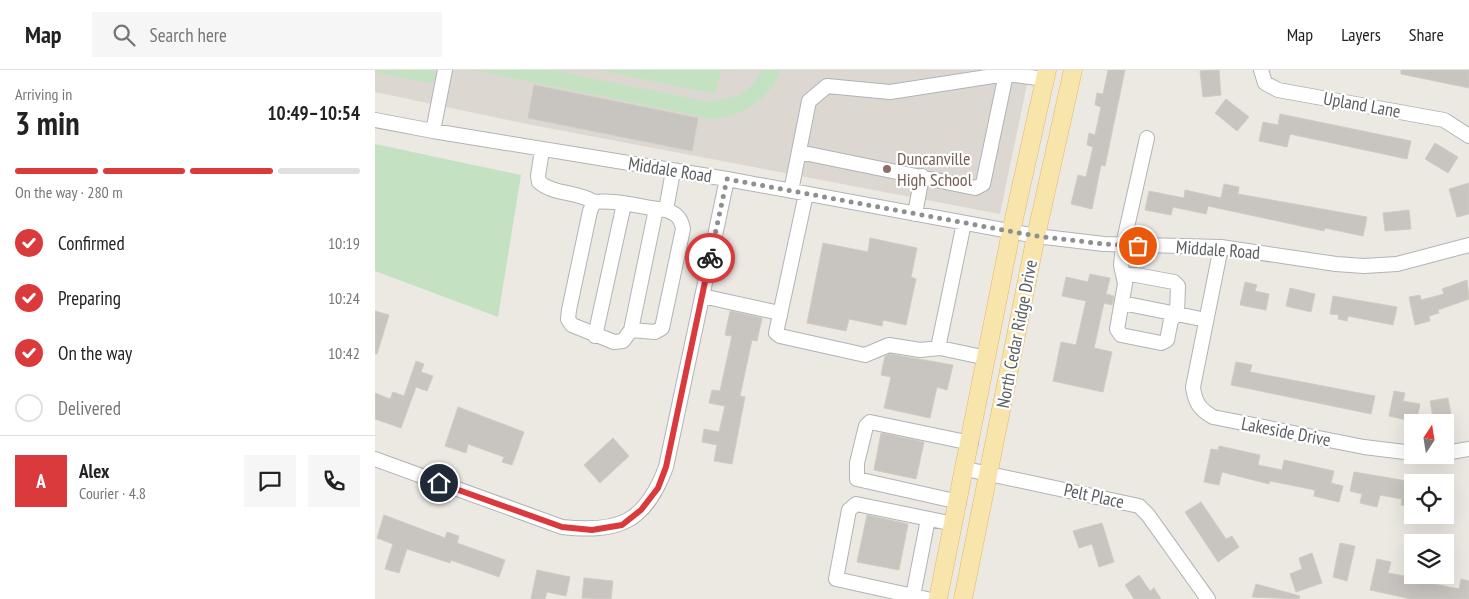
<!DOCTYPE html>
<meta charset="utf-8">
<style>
:root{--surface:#fff;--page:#f6f6f6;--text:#222;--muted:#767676;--line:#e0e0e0;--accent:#db3a3c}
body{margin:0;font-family:"PT Sans Narrow",sans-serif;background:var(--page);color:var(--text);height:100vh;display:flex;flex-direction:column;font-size:19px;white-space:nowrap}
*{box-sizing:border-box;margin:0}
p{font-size:16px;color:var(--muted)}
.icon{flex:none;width:28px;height:28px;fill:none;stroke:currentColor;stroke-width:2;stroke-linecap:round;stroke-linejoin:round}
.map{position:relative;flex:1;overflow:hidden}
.panel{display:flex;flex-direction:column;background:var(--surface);width:375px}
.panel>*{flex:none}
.needle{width:32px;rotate:12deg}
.controls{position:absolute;left:1029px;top:344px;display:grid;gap:10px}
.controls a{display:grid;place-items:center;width:50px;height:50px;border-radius:0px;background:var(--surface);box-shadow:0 5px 20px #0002;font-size:25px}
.pin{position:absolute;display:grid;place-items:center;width:42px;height:42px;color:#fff;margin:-21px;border:2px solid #fff;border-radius:50%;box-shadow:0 1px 5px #0007}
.courier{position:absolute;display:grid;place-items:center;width:50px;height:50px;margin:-25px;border:4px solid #db3a3c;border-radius:50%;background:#fff;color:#222;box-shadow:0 1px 6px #0007}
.overview em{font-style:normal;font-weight:600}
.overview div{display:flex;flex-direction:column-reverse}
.overview{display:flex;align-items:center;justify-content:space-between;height:85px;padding:0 15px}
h1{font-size:32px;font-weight:600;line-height:38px}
.bar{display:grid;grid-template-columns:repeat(4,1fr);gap:8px 5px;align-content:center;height:60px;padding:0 15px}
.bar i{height:6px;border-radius:4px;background:var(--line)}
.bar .active{background:var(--accent)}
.bar p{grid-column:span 4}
.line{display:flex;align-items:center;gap:12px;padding:0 15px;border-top:1px solid var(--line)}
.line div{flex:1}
.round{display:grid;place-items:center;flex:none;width:52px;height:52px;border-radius:0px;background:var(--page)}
ol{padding:0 15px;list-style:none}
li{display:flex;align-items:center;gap:15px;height:55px}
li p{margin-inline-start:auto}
li .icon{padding:5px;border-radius:50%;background:var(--accent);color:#fff;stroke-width:4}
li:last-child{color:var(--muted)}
li i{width:28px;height:28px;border:2px solid var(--line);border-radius:50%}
header{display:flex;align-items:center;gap:30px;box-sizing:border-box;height:70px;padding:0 25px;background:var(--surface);border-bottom:1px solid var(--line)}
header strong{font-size:24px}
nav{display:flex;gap:28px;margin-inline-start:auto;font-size:18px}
.search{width:350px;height:45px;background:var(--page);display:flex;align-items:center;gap:12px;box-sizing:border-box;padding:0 18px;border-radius:0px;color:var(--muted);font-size:19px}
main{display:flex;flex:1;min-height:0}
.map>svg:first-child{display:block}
.education{fill:#dcd8d1}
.green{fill:#c4e2c1}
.building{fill:#c8c4bf;stroke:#d1cbc1}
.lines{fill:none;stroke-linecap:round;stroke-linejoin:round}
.minor-casing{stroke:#b0b4b7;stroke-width:16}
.major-casing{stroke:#e6b562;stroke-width:19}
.minor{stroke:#fff;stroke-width:14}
.major{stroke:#f8e5ac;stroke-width:18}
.done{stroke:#8e8f8f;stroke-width:5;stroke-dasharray:0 9}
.route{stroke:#db3a3c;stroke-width:6}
.education-dot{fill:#8d6e63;stroke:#fff;stroke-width:2}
.labels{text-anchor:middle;stroke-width:4.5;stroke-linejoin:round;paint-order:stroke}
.street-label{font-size:18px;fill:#5b5f62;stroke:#fff}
.education-label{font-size:18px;fill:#785e54;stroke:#fff;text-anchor:start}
</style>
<header>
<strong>Map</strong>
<div class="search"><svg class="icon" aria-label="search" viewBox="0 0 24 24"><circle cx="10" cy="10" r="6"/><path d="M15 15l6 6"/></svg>Search here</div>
<nav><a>Map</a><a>Layers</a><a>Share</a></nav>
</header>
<main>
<section class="panel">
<div class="overview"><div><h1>3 min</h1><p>Arriving in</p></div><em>10:49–10:54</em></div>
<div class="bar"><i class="active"></i><i class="active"></i><i class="active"></i><i></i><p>On the way · 280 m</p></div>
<ol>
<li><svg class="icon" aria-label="check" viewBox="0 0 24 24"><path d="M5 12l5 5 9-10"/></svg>Confirmed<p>10:19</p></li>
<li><svg class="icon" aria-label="check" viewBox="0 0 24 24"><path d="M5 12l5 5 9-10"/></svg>Preparing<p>10:24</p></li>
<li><svg class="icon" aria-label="check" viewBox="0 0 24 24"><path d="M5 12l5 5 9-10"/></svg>On the way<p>10:42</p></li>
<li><i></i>Delivered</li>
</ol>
<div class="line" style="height:90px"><b class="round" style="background:var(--accent);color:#fff">A</b><div><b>Alex</b><p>Courier · 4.8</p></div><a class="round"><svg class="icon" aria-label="chat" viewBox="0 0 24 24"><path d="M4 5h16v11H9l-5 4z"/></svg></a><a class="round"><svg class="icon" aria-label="phone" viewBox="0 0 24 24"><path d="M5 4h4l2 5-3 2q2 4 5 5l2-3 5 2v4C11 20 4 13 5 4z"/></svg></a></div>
</section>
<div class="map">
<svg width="1094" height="529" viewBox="0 0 1094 529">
<rect width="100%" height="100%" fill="#ece9e3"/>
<!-- education -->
<path class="education" d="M0 0H655L625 144 152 54 0 22Z"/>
<!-- green -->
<path class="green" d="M0 0H61L58 14 0 2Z
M98 0H176L334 32 365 25 378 14 387 0H405C396 29 367 47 338 49Z
M223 0H346L341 24Z
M0 74 146 105 123 247 0 201Z"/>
<!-- building -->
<path class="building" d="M733 0H750L730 96 726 95 717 139 696 134 703 105 711 107 718 77 712 75 714 63 720 65 726 37 720 35 722 23 728 24Z
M844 0 846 25 828 27 825 1Z
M1026 0H1094V18L1026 4Z
M159 15 323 48 317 81 153 48Z
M851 29 874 47 862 61 840 43Z
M905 44 1036 71 1032 89 915 64 912 77 884 71 888 52 903 55Z
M1060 73 1083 87 1073 103 1050 89Z
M1094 113V144L1082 147 1074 119Z
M849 114 864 117 863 124 992 147 988 166 950 158 949 161 833 136 831 144 798 137 796 145 770 140 774 121 809 128 810 120 846 128Z
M1034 140 1036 159 1010 161 1008 143Z
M495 168 542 178 536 207 541 209 531 255 508 250 507 256 474 249 471 261 432 253 448 173 493 182Z
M715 204 735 208 731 224 739 226 737 235 729 233 719 278 737 282 728 322 678 311 686 272 701 275 711 231 687 226 691 207 713 212Z
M1092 210 1094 229 1063 240 1064 243 1054 246 1055 251 1040 255 1034 227 1045 225 1046 230 1069 224 1067 219Z
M870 212 882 215 880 221 894 224 891 240 865 235Z
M915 218 940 224 936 242 911 236Z
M958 226 1022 237 1018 255 973 246 972 251 963 249 964 245 955 244Z
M0 241 14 245 2 284H0Z
M355 241 387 248 382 271 377 270 365 326 370 327 357 394 339 391 342 375 327 372 329 359 344 362 350 336 334 333 337 320 345 321 357 266 350 265Z
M515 284 578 295 572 320 562 317 555 348 509 338 516 307 506 305 510 286Z
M41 291 49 294 46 302 58 306 52 321 41 317 26 358 0 349V323L15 329 18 322 29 326Z
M861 292 877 295 875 302 1000 326 996 344 856 315Z
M1019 321 1030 323 1028 331 1045 334 1041 352 1014 346Z
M1073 328 1077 351 1059 352 1055 331Z
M83 337 149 362 137 395 127 392 129 387 93 374 91 383 70 376Z
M506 363 549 372 541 409 499 400Z
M238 368 254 386 225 413 209 395Z
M844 376 885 385 883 395 907 400 909 390 959 401 956 413 968 416 964 432 939 426 940 420 895 411 894 414 847 402 844 415 829 412 836 379 843 380Z
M979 402 1038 412V437L1026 435 1027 429 1005 425 1002 437 985 433 987 424 975 421Z
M826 432 851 469 857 466 864 477 843 492 810 442Z
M9 445 70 468 72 462 84 466 82 473 130 490 124 507 76 490 75 493 32 479 24 503 10 499 18 474 2 468Z
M492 445 533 454 524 500 482 492Z
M727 453 739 492 724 497 717 474 704 478 698 461Z
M965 473 980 476 972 511 958 507Z
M937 483 947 513 921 522 915 504 927 499 924 488Z
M1002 489 1016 492 1013 503 1040 508 1041 505H1056L1054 513 1084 519 1086 509 1094 511V529H1036L995 520Z
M162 500 195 507 191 526 172 522 170 529H156Z
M764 505 775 521 779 518 786 529H759L750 515Z
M209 508 238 511 236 529 207 528Z
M881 514 925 526 924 529 877 527Z"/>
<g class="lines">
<defs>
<path id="minor" d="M886 0 890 13 903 20 1069 50 1094 66
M0 50 58 61 352 109 661 166 729 174 846 177 961 194 989 196 1022 194 1094 175
M58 61 70 0
M772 68 748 175 746 195 750 214 742 259 746 265 786 273 792 270 796 250 802 244 831 250
M167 80 163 106 164 112C179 125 202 121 219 132
M424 82 600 118 608 114 631 4
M416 121 434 31 452 16 515 22 631 4 670 9
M431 124 401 263 405 266 490 285 514 275 545 280 565 278 612 288
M291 140C302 144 306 148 308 159L287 258 280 262 256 260 248 271 239 272 197 255 193 249 194 240 215 141 219 132C240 129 269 138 291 140L298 101
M540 144 547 106
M846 177 818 317C820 332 824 339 838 347L989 377 1038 383
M327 226 400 242 405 246
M747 233 802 244 803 216 799 212 761 205H748
M256 260 281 139
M220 266 249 134
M563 278 589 153
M1070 383 1094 379
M0 389 187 457C244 463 270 453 291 397L352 109
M591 399 764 436 773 445 833 529
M584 432 482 409V393L491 356 495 352 596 373
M538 526 553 449
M552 529 461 509 474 440 481 434 579 454"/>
<path id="major" d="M563 529 636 162 672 0
M588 529 661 166 698 0"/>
</defs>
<!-- minor casing -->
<use href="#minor" class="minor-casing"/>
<!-- major casing -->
<use href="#major" class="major-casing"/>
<!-- minor -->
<use href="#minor" class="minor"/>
<!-- major -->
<use href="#major" class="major"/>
</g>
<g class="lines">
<!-- done -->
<path class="done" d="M335 188 352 109 661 166 729 174 763 176"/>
<!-- route -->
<path class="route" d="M64 413 187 457 217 460 247 455 266 440 283 418 291 397 335 188"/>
</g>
<!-- markers -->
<circle class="education-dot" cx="512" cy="99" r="5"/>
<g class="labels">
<!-- street labels -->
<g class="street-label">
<text transform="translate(987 35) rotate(10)" y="6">Upland Lane</text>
<text transform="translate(295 100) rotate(9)" y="6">Middale Road</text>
<text transform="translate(843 180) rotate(4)" y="6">Middale Road</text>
<text transform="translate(642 264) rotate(-79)" y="6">North Cedar Ridge Drive</text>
<text transform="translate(911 362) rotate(11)" y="6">Lakeside Drive</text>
<text transform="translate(719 426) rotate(12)" y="6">Pelt Place</text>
</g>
<!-- education labels -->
<g class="education-label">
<text x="522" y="95">Duncanville<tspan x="522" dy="21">High School</tspan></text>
</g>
</g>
</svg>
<div class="controls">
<a><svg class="needle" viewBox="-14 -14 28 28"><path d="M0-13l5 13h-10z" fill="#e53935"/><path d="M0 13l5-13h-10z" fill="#767676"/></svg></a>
<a><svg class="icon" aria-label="locate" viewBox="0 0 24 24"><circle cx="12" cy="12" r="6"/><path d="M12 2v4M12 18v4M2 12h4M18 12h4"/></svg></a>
<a><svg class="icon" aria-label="layers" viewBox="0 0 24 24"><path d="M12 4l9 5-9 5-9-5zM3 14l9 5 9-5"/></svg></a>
</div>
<div class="pin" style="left:763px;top:176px;background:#ea580c"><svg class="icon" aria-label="bag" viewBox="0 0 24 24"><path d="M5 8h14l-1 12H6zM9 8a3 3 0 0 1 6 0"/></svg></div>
<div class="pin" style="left:64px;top:413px;background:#1f2937"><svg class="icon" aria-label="home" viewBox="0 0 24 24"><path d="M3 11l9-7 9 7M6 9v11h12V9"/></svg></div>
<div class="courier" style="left:335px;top:188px"><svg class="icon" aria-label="bike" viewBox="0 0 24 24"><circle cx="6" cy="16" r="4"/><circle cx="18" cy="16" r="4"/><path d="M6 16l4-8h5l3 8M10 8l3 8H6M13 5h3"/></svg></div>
</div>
</main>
